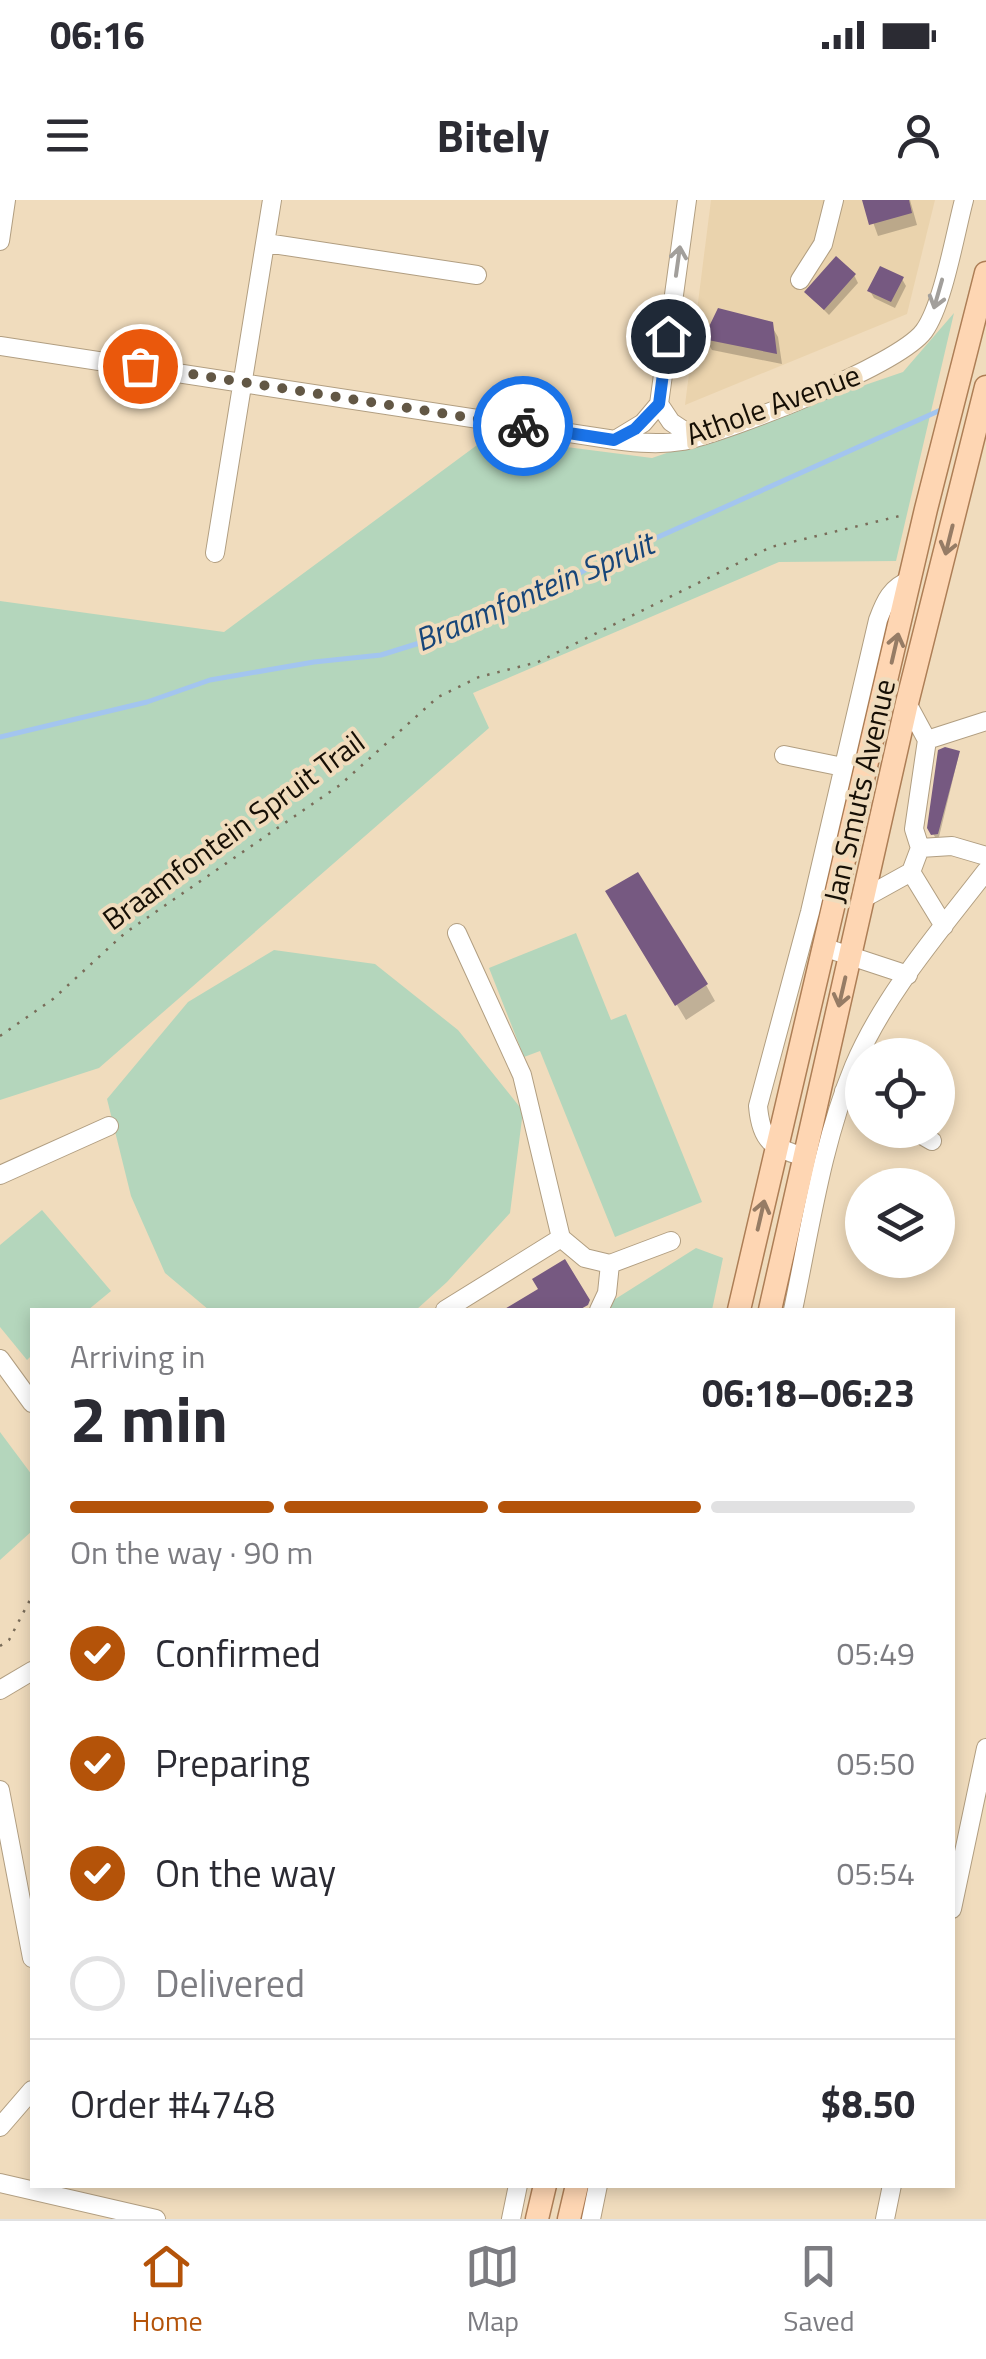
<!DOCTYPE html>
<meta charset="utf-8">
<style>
:root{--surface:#fff;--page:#f7f7f7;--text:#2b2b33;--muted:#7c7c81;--line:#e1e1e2;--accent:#b45309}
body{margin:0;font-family:"Titillium Web",sans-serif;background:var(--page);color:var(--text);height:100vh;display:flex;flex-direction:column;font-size:38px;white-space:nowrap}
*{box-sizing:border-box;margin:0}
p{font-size:32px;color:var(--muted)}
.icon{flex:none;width:55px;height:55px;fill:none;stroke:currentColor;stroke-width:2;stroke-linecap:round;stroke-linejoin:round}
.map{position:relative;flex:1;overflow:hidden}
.panel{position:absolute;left:30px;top:1108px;width:925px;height:880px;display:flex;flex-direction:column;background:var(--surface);border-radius:0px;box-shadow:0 5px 15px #0003}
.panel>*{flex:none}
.tools{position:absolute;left:845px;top:838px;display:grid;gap:20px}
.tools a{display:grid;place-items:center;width:110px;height:110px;border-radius:50%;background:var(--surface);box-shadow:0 5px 15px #0003;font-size:50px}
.pin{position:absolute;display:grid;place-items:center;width:85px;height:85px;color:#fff;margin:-42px;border:5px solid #fff;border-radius:50%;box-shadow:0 2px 10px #0007}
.courier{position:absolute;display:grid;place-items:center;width:100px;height:100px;margin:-50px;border:8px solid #1a73e8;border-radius:50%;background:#fff;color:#222;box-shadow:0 2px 12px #0007}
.headline em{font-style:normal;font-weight:700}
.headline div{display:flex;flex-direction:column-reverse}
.headline{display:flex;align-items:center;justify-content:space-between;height:170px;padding:0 40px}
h1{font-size:65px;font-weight:700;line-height:75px}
.bar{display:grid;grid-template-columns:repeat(4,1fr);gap:15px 10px;align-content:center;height:120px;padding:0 40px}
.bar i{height:12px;border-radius:8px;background:var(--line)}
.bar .active{background:var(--accent)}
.bar p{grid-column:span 4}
.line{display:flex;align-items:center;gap:25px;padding:0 40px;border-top:2px solid var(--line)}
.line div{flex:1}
ol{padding:0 40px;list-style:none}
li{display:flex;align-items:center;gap:30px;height:110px}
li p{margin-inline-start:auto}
li .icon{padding:10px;border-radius:50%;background:var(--accent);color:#fff;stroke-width:4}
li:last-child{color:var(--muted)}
li i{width:55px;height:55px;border:5px solid var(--line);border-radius:50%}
.status{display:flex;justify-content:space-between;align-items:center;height:70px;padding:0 50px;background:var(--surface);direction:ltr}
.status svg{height:28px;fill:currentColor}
header{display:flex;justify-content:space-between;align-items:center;height:130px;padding:0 40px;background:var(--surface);font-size:45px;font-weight:700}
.menu{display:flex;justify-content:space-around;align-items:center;height:140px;border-top:2px solid var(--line);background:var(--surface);font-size:28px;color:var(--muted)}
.menu a{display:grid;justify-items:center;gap:5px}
.menu .active{color:var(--accent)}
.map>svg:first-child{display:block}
.built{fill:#ead3ad}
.green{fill:#b4d6bc}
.shadow{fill:#0003}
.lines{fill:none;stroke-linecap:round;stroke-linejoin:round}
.stream{stroke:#a3c5ef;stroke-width:5}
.building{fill:#765981}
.minor-casing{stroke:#b19e81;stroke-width:20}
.major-casing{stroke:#ad7e56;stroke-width:25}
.path{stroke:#796c59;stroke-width:2.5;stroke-dasharray:2.5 8;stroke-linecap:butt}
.minor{stroke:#fff;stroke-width:18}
.major{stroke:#fed6b3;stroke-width:22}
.oneway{stroke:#a29f9b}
.oneway2{stroke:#967c65}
.done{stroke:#625745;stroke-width:10;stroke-dasharray:0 18}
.route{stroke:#1a73e8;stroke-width:12}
.labels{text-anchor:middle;stroke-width:8;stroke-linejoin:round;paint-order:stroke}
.street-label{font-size:30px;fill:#160f05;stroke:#f0dcbd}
.water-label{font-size:32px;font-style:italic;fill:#174579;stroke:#f0dcbd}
</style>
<div class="status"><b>06:16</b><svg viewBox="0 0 49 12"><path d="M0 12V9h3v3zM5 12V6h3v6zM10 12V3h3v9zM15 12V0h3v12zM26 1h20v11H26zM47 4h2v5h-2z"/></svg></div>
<header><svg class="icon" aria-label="menu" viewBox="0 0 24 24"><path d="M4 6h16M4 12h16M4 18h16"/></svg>Bitely<svg class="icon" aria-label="person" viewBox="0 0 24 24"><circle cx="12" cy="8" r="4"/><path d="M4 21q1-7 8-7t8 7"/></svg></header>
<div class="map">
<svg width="986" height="2019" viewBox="0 0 986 2019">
<rect width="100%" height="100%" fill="#f0dcbd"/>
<!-- built -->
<path class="built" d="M711 0H935L907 114 685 205Z"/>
<!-- green -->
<path class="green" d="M954 113 896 361 779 362 473 493 489 528 99 868 0 900V401L224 432 488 237 652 258 903 172Z
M576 733 611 820 626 814 702 1002 615 1037 540 851 524 857 489 768Z
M274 750 375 764 458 830 523 911 510 1013 447 1082 416 1110H209L165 1073 131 996 107 899 188 802Z
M42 1010 111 1091 88 1110H32V1155L27 1160 0 1127V1045Z
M696 1048 723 1058 712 1110H598Z
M0 1232 32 1275V1331L0 1360Z"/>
<!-- shadow -->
<path class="shadow" d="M865 0H910L917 25 878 36Z
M854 75 858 83 829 115 807 93Z
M902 79 906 86 895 108 874 98 870 91Z
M771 125 778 137 782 164 712 150 705 139Z
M959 554 939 637H935L929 627Z
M609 691 706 785 715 801 686 820Z"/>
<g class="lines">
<!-- stream -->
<path class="stream" d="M0 537 147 502 210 480 314 462 381 455 458 431 523 404 587 369 943 209"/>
</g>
<!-- building -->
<path class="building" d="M862 0H909L912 13 869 25Z
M836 56 856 74 824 110 804 92Z
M880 66 904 77 891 102 867 91Z
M718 108 773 122 777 154 703 139Z
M945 547 960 551 938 634 931 635 927 628 938 550Z
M638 672 708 784 675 806 605 691Z
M565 1059 590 1100 588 1105 579 1110H503L538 1089 532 1079Z"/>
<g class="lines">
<defs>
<path id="minor" d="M0 41 6 0
M266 43 477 75
M800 80 823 44 834 0
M0 146 615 240C638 243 660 245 683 241 729 231 898 166 924 131 943 105 955 34 964 0
M659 204 671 222 695 238
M615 240 643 223 659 204 687 0
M215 353 272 0
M927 540 986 521
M784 555 843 567
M920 648 952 646 986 656
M911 672 944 726
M864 698 911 672 920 648 914 629 927 540 907 503
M457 733 522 875 561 1038 585 1058 610 1064 671 1041
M823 747 908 775
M844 891 862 901
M913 930 932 941
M804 957C772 947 761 942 758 906L810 712 878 420C885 401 891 387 911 380
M0 975 109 926
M445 1110 561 1038
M599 1110 607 1093 610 1064
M793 1110C810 1029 822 943 854 866 884 795 939 732 986 671
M0 1159 32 1203
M0 1490 32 1471
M0 1590 32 1758
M952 1709 986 1548
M0 1927 32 1890
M0 1983 156 2019
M511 2019 518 1985
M591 2019 598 1985
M885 2019 892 1985"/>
<path id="major" d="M739 1110 926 309 986 73
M770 1110 907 503 986 187
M537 2019 545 1985
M569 2019 577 1985"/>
</defs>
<!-- minor casing -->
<use href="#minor" class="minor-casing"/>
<!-- major casing -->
<use href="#major" class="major-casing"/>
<!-- path -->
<path class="path" d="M0 836 53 799 125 733 340 585 438 497 479 477 538 462 771 347 904 315
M0 1446 9 1440 32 1396"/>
<!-- minor -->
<use href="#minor" class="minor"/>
<!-- major -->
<use href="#major" class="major"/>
</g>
<!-- one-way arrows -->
<defs><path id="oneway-shaft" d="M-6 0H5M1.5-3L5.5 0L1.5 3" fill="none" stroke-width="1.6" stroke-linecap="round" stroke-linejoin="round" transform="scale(2.5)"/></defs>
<g class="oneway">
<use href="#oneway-shaft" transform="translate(678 61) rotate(-82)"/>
<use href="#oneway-shaft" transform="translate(938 94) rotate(106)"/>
</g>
<g class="oneway2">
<use href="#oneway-shaft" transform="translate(949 340) rotate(104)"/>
<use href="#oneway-shaft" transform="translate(895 448) rotate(-77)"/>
<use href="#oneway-shaft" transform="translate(842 792) rotate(103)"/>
<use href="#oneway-shaft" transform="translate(761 1015) rotate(-77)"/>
</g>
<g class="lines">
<!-- done -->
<path class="done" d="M140 166 523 226"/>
<!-- route -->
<path class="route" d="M523 226 614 240 635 229 659 204 668 136"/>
</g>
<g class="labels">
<!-- street labels -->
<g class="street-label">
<text transform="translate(773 205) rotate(-20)" y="10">Athole Avenue</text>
<text transform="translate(860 591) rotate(-77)" y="10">Jan Smuts Avenue</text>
<text transform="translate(234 631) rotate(-36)" y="10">Braamfontein Spruit Trail</text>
</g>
<!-- water labels -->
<g class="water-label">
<text transform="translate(534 392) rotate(-23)" y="11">Braamfontein Spruit</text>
</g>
</g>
</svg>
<div class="tools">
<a><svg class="icon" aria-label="locate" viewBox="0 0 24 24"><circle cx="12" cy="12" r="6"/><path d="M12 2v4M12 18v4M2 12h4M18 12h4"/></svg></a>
<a><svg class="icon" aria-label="layers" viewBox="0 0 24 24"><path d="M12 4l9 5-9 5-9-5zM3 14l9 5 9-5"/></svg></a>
</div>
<div class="pin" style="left:140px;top:166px;background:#ea580c"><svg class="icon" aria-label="bag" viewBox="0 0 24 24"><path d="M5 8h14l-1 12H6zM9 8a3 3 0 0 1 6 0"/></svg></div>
<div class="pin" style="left:668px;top:136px;background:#1f2937"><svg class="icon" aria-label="home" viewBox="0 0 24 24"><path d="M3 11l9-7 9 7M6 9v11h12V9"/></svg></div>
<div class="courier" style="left:523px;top:226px"><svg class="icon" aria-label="bike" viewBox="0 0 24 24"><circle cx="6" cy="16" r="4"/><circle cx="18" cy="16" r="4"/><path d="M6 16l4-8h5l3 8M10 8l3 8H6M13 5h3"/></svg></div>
<section class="panel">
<div class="headline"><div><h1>2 min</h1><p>Arriving in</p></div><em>06:18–06:23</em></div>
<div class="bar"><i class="active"></i><i class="active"></i><i class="active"></i><i></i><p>On the way · 90 m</p></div>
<ol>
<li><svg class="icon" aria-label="check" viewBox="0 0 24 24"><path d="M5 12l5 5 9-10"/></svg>Confirmed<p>05:49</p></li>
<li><svg class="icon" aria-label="check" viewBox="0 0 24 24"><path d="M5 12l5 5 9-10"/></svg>Preparing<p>05:50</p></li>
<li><svg class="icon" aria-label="check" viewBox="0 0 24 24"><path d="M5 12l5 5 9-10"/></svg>On the way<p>05:54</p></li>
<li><i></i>Delivered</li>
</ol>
<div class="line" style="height:130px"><div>Order #4748</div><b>$8.50</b></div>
</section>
</div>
<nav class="menu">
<a class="active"><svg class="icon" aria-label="home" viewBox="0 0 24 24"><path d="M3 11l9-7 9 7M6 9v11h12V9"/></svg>Home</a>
<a><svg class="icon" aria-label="map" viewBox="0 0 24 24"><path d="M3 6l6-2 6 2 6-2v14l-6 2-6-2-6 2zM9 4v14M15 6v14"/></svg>Map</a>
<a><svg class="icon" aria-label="saved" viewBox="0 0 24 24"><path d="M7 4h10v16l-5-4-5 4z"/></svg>Saved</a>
</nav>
